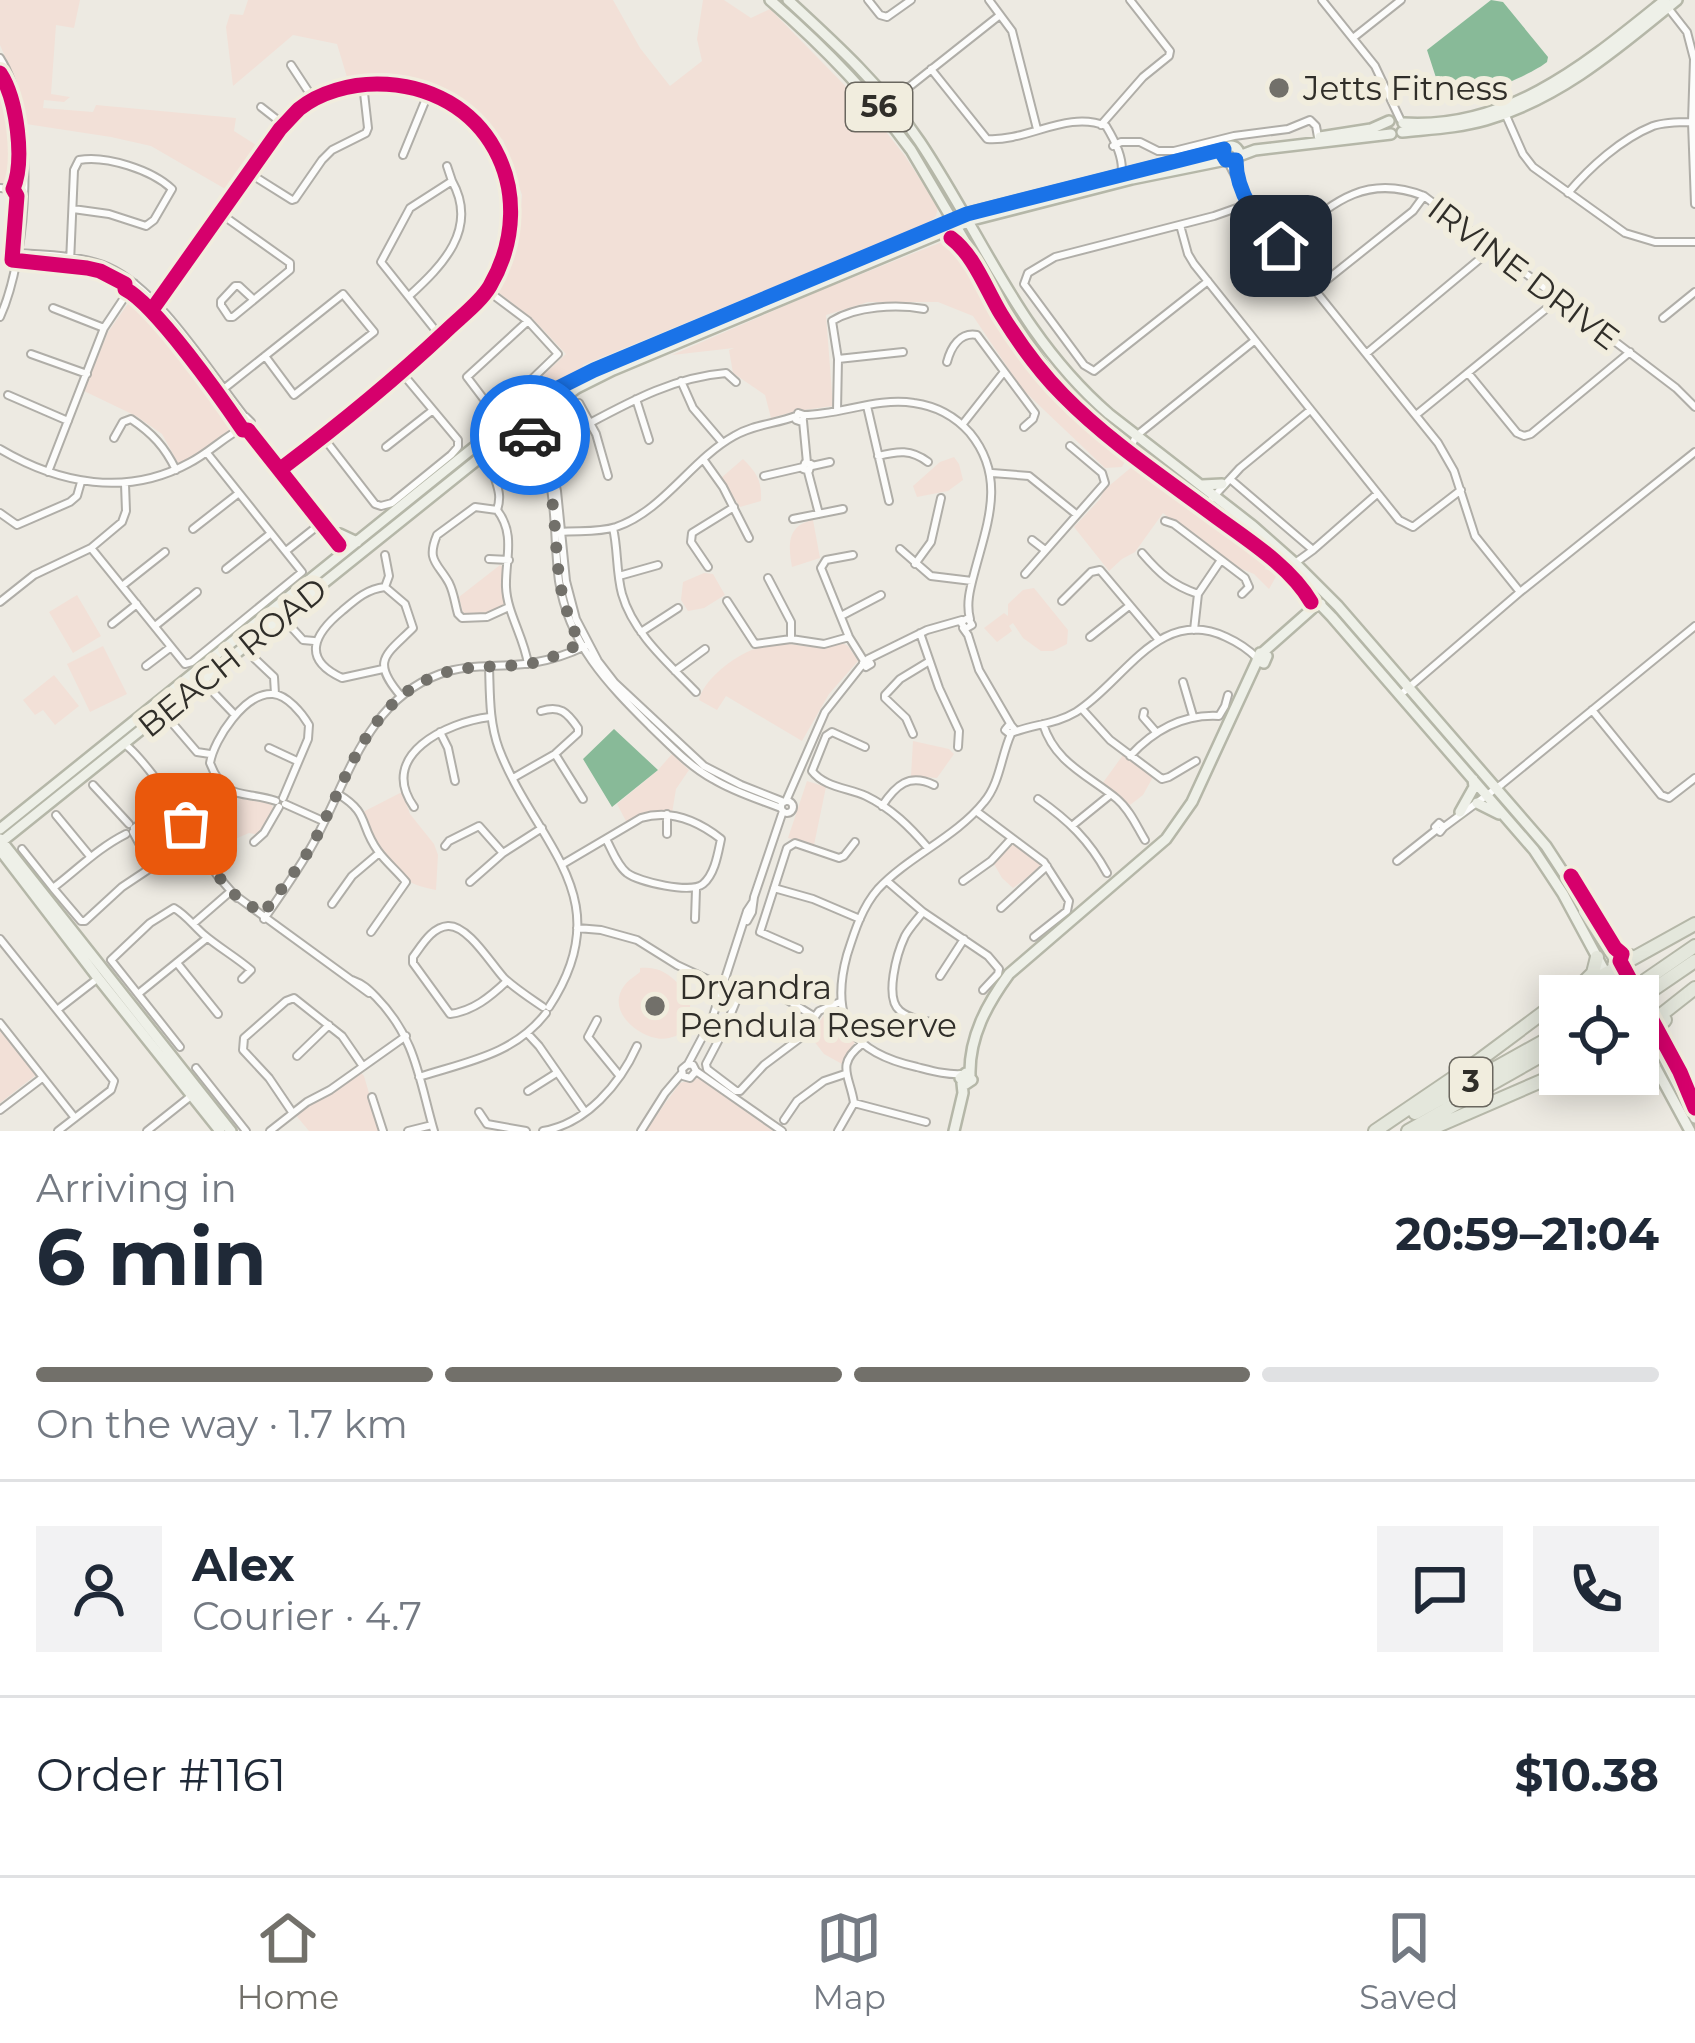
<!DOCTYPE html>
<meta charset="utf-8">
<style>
:root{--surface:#fff;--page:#f2f2f3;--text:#1f2937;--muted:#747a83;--line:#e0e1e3;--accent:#72706a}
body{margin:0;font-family:Montserrat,sans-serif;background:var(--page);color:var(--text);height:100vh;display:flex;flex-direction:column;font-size:45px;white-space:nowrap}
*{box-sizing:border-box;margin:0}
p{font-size:39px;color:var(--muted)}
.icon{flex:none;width:66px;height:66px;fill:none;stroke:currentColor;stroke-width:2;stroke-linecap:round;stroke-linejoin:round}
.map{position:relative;height:1131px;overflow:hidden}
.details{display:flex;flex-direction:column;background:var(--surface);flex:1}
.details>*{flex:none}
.buttons{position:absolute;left:1539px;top:975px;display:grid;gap:24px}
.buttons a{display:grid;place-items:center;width:120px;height:120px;border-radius:0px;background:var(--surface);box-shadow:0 6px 30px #0003;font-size:60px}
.pin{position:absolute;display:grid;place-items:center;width:102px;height:102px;color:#fff;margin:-51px;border-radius:24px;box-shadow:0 6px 18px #0006}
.courier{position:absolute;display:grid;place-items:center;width:120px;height:120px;margin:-60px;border:9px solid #1a73e8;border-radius:50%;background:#fff;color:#222;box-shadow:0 3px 15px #0007}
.summary em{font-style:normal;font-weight:700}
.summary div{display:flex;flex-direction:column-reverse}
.summary{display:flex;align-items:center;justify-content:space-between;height:204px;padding:0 36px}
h1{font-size:78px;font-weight:700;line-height:90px}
.bar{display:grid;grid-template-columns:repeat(4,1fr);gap:18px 12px;align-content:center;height:144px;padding:0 36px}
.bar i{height:15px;border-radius:9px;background:var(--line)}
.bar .current{background:var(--accent)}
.bar p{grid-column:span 4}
.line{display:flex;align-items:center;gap:30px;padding:0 36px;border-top:3px solid var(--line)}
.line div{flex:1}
.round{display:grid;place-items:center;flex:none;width:126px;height:126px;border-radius:0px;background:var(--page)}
.dock{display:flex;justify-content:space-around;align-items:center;height:168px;border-top:3px solid var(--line);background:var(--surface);font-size:33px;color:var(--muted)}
.dock a{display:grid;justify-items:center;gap:6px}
.dock .current{color:var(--accent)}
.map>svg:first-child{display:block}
.green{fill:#f2e0d7}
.water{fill:#88ba98}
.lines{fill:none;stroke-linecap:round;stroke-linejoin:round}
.minor-casing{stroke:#b0aea8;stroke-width:10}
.major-casing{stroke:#b5b7a8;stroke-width:14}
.highway-casing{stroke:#b5b7a8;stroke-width:16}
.minor{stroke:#fcfcfb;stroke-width:6}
.major{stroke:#eef0e8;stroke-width:9}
.highway{stroke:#e4e7dc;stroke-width:12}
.highway-bridge-casing{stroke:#b5b7a8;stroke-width:16;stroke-linecap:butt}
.highway-bridge{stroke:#e4e7dc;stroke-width:12}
.cycleway-casing{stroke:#f1edde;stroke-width:22}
.cycleway{stroke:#d6006c;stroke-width:15}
.done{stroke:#72706a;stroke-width:12;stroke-dasharray:0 21.6}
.route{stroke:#1a73e8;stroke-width:15}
.poi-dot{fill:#72706a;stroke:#f1edde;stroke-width:4.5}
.labels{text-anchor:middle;stroke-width:12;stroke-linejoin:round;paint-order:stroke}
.shield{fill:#f1edde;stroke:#6a675f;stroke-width:3}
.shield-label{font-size:30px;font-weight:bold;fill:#302e29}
.poi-label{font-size:33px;fill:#302e29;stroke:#f1edde;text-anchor:start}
.street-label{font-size:33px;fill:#302e29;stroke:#f1edde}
</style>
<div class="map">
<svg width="1695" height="1131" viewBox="0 0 1695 1131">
<rect width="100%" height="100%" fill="#edeae2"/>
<!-- green -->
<path class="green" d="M0 0H80L74 28 56 25 51 94 70 97 64 102 44 100 43 108 93 112 96 105 236 118 234 131 256 145 227 190 151 146 111 137 26 124 21 95 0 45Z
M248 0H613L640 48 670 86 702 61 697 39 703 0H724L751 18 770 9 868 109 905 156 938 207 936 216 927 224 583 365 581 375 525 404 512 414 507 409 566 354 532 318 495 290 512 259 518 241 522 195 503 140 451 94 387 73 347 77 337 44 293 35 233 86 226 27 230 14 243 15Z
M0 68 14 103 19 185H0Z
M952 238 1019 344 1056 388 1130 451 1122 467 1105 468 1022 389 973 316 938 302H868L826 315 833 406 796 411 771 418 765 395 733 373 729 350 734 348 672 355 819 291Z
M137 291 243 421 193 458 178 463 162 434 136 416 84 391 108 332Z
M954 457 959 464 963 480 948 491 917 497 913 486 940 462Z
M743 459C757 473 762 481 761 501L740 507 721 478Z
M1139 461 1149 464 1231 528 1268 562 1265 569 1278 573 1269 589 1254 574 1227 563 1163 513 1135 552 1122 559 1109 571 1074 527 1100 499 1104 490Z
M813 520 820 558 792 567C788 545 787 525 813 520Z
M500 565 504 568 503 589 506 604C494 612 477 619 463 613L459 597Z
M704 573 713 574 725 595 704 608 688 611 681 600 683 582Z
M1034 588 1068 630 1067 644 1053 651H1041L1023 638 1013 623 1009 626 1012 631 997 642 984 628 1004 613 1008 616V604L1023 590Z
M77 595 101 636 73 653 49 612Z
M784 643C805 646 822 651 842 643L848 646 858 661 829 694 802 741 726 696 717 710 699 700C703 680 735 655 755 649 764 646 775 646 784 643Z
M103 646 127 694 90 712 67 664Z
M54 675 79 706 55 725 43 710 35 715 23 700Z
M913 741 949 749 954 754 937 778 911 776Z
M672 754 689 770 676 789 672 813 652 812 627 823 617 804 658 770Z
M1123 755 1153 777 1143 795 1130 805 1102 784Z
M807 781 826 787 814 845 788 838Z
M402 792 410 814 434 844 438 855 436 890C427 888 415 886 407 880 385 863 372 837 363 812Z
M235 798 271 803 274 811 260 835 249 833 226 843 211 816Z
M1016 844 1042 866 1013 888 1002 878 994 864 1011 846Z
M640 968C664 965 678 981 691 1000L688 1021 676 1036C669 1038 664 1040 656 1038 634 1034 607 1009 624 986 628 980 634 977 640 972Z
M835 1011 855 1042 842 1064 824 1054 810 1036 824 1015Z
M0 1031 36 1075 0 1103Z
M359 1070 364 1076 380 1131H309L294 1113 322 1099Z
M699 1078 773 1131H645L680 1083Z"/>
<!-- water -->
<path class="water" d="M1491 0 1503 2 1548 57 1547 62C1533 74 1465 103 1449 98 1446 97 1444 95 1441 93L1427 50Z
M614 729 658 770 612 807 583 759Z"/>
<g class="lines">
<defs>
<path id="minor" d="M868 0 880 15 887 17 911 0
M989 0 1012 31 1037 129
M1322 0 1375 66 1400 119
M1669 9 1687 32 1694 59 1692 122 1695 204
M1353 38 1401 0
M0 58C37 116 28 256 0 317
M291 65 314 100
M931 69 987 139C1027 142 1067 110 1106 126 1115 141 1125 160 1121 177
M904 91 1000 15
M261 107 284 125
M1504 111 1523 154 1533 167 1625 233 1655 242H1695
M1101 125 1143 77 1169 56 1170 51 1130 0
M1113 146 1121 142H1140L1158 151H1174L1234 136 1288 129 1310 120 1316 126 1318 137
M403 155 428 94
M1228 162 1256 217 1438 443 1454 471 1475 536 1520 592
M447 166 452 181
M249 173 292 200 295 199 322 160 332 150 366 133 368 128 363 84
M0 188 23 190
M1568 193C1590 167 1621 139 1653 126 1665 122 1679 122 1692 122
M221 214 290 263V270L233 317H229L221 305V301L235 286H239L253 299
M1180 225 1188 254 1194 264 1399 520 1413 527 1461 490
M1281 246C1327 209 1360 171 1424 196L1676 388 1695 407
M16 253C46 255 80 255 108 267 160 290 209 372 245 417
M45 260 86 265
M70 263 74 170 79 160C106 155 152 170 172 189L154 220 146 226 109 214 73 209
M1208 281 1094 371 1084 365 1024 284 1028 273 1055 257 1214 216 1248 204
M1314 290 1413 211 1424 196
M488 291 528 321 558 354 503 407 496 410 489 406 467 377 528 321
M409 296C442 266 479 229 452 181L410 208 381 262 440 336
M154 307 280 129C286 123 293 115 299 109 320 92 351 84 377 84 487 84 544 192 490 286 480 303 459 318 445 332 393 381 339 425 282 468
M53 308 104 328
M1663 318 1695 292
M1367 353 1493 248
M31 354 87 374
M838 359 903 352
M947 362C951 347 960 332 977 335L1035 413 1033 419 1024 427
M1468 373 1517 433 1524 436 1531 434 1630 352
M681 381 693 408 722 442
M221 391 343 294 374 332 294 395 265 356
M8 395 68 421
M636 399 649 440
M579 403 596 434 608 476
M867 406 889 501
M837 411 838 359 832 321C856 306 897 304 924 309
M798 413 804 415 802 422 796 420Z
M804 415C840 415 877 397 914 403 936 406 955 416 970 433 1007 478 987 524 974 574 970 589 966 604 970 619
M1416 415 1557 300
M246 417 251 422 246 427 241 422Z
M803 421 807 463
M590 423C633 400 676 377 726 373L736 382
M533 424 550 460 557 491 566 581 576 619 598 661 615 683 704 766 741 785 784 802
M962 425 1003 373
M247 427 343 543 350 548
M526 431C561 471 552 532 559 581 569 644 607 683 650 726 670 745 689 766 713 779 734 792 758 799 781 808
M323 437 375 504 381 506 392 503 451 455 458 447V440L402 373
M114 438 123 422 131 419C152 433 165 447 176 470
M386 447 433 410
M1131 447 1136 436 1254 341
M0 449C59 484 127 497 189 463 209 453 225 436 244 427
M878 456C898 451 911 449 928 462
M703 459 723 487 749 538
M805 463 811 464 809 471 803 469Z
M812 466 830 462
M48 472 104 328 134 283
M808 472 819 514
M992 473 1029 476 1076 514
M764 476 803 467
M1230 479 1313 550 1377 494
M1206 505 1240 468 1309 411
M497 510C503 492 495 484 492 467L506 457
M0 513 17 525 70 502 77 496 81 482
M793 519 843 509
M1165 521 1174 524 1245 578 1249 587 1242 594
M613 528C618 549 616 572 622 594 633 633 668 663 696 692
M193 529 239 493
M560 532C578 530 597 533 616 527 663 511 691 460 734 436 754 424 776 424 796 416
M1032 540 1045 550
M91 548 185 664 192 662 302 572 207 453
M900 549 931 576 972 581
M286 551 325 520
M1142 553C1160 574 1172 585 1198 594
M385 555 389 576 385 587
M853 555 826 560 821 568 849 637 864 661
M489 559 509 560
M1295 563 1313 550
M915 564 931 542 941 498
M708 567 691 542 692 533 734 507
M226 569 270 534
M1025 574 1105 483 1102 473 1070 446
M619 576 658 565
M768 578 791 622V639
M122 586 165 552
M727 601 755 644 791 639 824 644 849 637
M1062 601 1091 572 1100 570 1159 640
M0 602 34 575 91 548 122 522 126 511 125 484
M509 607 487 617 462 618 458 614C455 604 454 593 449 583 438 563 426 561 437 535L475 507 497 510C516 534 505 560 506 587 507 613 524 637 528 664
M841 616 881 595
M968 618 972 625 965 629 961 622Z
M112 624 137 604
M155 626 197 592
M963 628 968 635 979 670 1011 725
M293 629 303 640 314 641
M1194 630 1198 594 1221 560
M641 632 678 608
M920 633 939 688 959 731 958 747
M1090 637 1129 606
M255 659 274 677 275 694
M868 659 927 630 962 620
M868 659 871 664 866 667 863 663Z
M146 666 171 647
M489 666C490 694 489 722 499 749 536 845 622 896 549 1007
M383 669 342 678C301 659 314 634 342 611 356 599 367 589 385 587L405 604 413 628C386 655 370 660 401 696
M675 671 705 649
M1183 682 1193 716
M213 692 235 715
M1400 695 1520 592 1695 452
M1082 709 1110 740 1162 779 1169 777 1196 761
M1592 710 1661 795 1669 798 1695 778
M1144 712 1143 717 1156 732
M173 724 197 752 210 754
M1010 724 1015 730 1010 734 1005 730Z
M1043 724C1055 763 1088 775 1117 799 1130 810 1137 827 1145 840
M440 732 448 748 455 781
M1014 732C1035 724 1056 724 1076 712 1123 683 1159 605 1226 637 1237 642 1248 649 1257 658
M913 734 906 718 885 698V695L900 679 928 662
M123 743C139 753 188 819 193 838
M865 747 832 732 826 736 812 771C824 787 848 788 866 796 891 808 910 827 928 848
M269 748 297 761
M555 754 583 799
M1130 756C1154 730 1184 714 1219 716L1225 706 1228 695
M513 778 555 754 578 733V728C567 712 560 705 541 711
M93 785 129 824
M338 794C370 813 359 825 378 851 386 862 397 871 406 882L371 932
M1038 799C1068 820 1089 840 1107 873
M781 807a6 6 0 1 1 12 0a6 6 0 1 1-12 0Z
M276 801C243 790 225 802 210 763 214 739 245 692 273 694 287 695 302 713 309 725L308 739 283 798
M786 801 825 712 863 664
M285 804 323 821
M882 806C896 785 909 773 934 785
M414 807C377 755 447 722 490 717
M976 811 1044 862 1069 901 1067 911 1034 937
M667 814V834
M56 815 89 855
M1439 823 1444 827 1440 832 1435 827Z
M1073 825 1110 795
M1444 827 1502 784 1695 626
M134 828 172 803
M126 834C98 848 78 869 53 888L81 921H85L122 887 152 867 133 832
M191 837 217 875 237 898
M254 842 264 833 279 807
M445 846 449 841 479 826 502 852
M22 849 53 888
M1397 861 1436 830
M563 864 641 818C670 809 698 821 721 839 718 853 715 874 703 884 691 894 639 882 627 873 617 865 612 850 606 839
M887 881 923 912 988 956 999 969 998 974 983 990
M963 881 991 861 1012 838
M470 882 503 853 542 828
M774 888 813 899 860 919
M236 896 369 993
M332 904 352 876 378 854
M1001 908 1047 866
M923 912C917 920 910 927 905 936 897 953 884 998 900 1011 912 1021 935 1022 949 1025
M264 919C280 896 296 873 310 849 347 786 363 702 440 674 469 663 501 668 532 663 550 660 569 654 585 646
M695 919 696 889
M747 921 752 912 754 897 783 811
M193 924 231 891
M577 928 601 930 637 940 677 965 724 987
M207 938 138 994 111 960 150 923 174 908C186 915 193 925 203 934 218 947 236 957 251 970L242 979
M0 939 114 1081 111 1090 58 1131
M799 949 760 932 787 848 795 843 839 858 844 856 855 842
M177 963 218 1014
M940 976 964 939
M352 980C363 984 368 989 376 997 416 1038 419 1079 434 1131
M507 981C490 997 473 1011 450 1014L413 963V957C422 945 432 927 448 926 468 925 491 964 504 978 516 989 530 998 543 1007
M138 994 180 1047
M57 1010 97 979
M815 1017 771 990 749 982 743 984 726 1026 706 1064 707 1069 736 1091H740L764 1065 800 1038 819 1011 840 1002
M597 1020 588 1037 619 1075
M0 1023 75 1118
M527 1033 539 1046 585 1112
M297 1056 329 1025
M688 1064 693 1065 696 1071 690 1078 683 1076 682 1069 688 1064 712 1019 747 911 753 902
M196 1068 246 1131
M696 1071 782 1131
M962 1074C947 1075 933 1071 917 1067 853 1053 829 1021 847 955 854 933 862 907 878 889 909 856 956 837 984 802 1000 783 1001 756 1011 734
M419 1077C465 1062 514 1055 546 1013
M528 1091 555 1074
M372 1097 383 1131
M854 1103 926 1122
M0 1110 42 1078
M292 1112 269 1078 243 1050 244 1038 286 1001 294 998 342 1036 362 1065
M479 1112 487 1124 526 1131
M784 1120 797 1101 824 1081 845 1074
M147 1131 191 1096
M270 1131 307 1102 330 1090 406 1036
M408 1131 432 1125
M543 1131C586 1124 620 1084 637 1046
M641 1131 665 1093 682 1073
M838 1131 854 1103C850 1076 835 1065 862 1044"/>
<path id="major" d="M770 0C823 46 870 94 911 150L1013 323 1051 378 1099 425 1246 535 1285 568 1332 617 1534 850 1563 894 1618 996
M788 0C836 44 884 88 920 142 984 238 1019 336 1109 414L1253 526 1296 564 1338 606 1546 846 1574 889 1585 912
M897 111V101L906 90
M1403 123C1509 130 1588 62 1665 0
M1402 132C1430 129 1458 128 1486 120 1561 98 1618 48 1677 0
M1320 137 1371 129 1389 121
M1223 154a8 8 0 1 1 16 0a8 8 0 1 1-16 0Z
M1239 156 1255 150 1391 134
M525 411 558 388 594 370 973 212 1224 149
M534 420 577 388 613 370 972 220 1132 179 1226 160
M1202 485 1222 484
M340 534 357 542
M1260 653 1267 656 1264 663 1257 660Z
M1262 653 1314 607 1321 604
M1477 803 1499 814
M1460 812 1474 787 1473 779
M0 829 483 440 509 425 522 411 532 415 533 424 529 429 522 430 516 424V418
M0 839 231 1131
M0 843 487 452 506 437 522 430
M0 850 98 978 220 1131
M1613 964 1631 996
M1638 1008 1695 1118
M1638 1035 1690 1131
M966 1073 972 1080 966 1084 960 1078Z
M970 1075C969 1037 987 1004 1009 974L1166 839 1192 802 1257 661
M954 1131 963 1093 962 1083"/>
<path id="highway" d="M1585 911 1614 956H1630
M1585 981 1593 973 1597 957
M1634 988 1695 946
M1569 994 1695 924
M1638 1000 1695 961
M1638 1033 1695 988
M1654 1040 1655 1030 1665 1020
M1638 1048 1654 1066
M1415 1113 1560 1032
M1375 1131 1481 1059 1560 1000
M1408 1131 1560 1045
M1426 1131 1560 1073"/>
</defs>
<!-- minor casing -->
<use href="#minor" class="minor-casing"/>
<!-- major casing -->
<use href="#major" class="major-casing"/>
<!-- highway casing -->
<use href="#highway" class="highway-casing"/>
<!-- minor -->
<use href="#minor" class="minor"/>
<!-- major -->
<use href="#major" class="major"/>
<!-- highway -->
<use href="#highway" class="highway"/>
<defs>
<path id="highway-bridge" d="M1620 996 1634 988"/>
</defs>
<!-- highway-bridge casing -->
<use href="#highway-bridge" class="highway-bridge-casing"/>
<!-- highway-bridge -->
<use href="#highway-bridge" class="highway-bridge"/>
<defs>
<path id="cycleway" d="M0 73C17 99 25 161 13 189L17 196 12 260 87 268 100 271 125 284V289C155 304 222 399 243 430H248L339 545
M951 238C974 255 986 289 1001 314 1019 343 1039 371 1063 395 1108 441 1164 478 1215 516 1248 540 1291 567 1311 602
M154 307 280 129C286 123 293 115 299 109 320 92 351 84 377 84 487 84 544 192 490 286 480 303 459 318 445 332 393 381 339 425 282 468
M1571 876 1615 948 1622 954 1620 961 1680 1072 1695 1108"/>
</defs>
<!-- cycleway casing -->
<use href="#cycleway" class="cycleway-casing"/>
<!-- cycleway -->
<use href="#cycleway" class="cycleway"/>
</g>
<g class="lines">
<!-- done -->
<path class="done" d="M186 824 217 875 236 896 263 914C279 891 298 870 312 845 346 784 364 705 435 676 465 664 497 668 528 664 548 661 562 652 580 644 571 624 563 603 560 582 552 532 559 478 530 435"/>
<!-- route -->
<path class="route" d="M530 435 525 430 531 427 534 420 525 411 558 388 594 370 967 214 1224 149 1223 155 1226 160H1236C1236 195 1259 221 1281 246"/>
</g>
<!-- markers -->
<g class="poi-dot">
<circle cx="1279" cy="88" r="12"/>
<circle cx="655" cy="1006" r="12"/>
</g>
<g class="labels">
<!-- shield labels -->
<g class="shield">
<rect x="846" y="83" width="66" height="48" rx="9"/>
<rect x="1450" y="1058" width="42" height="48" rx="9"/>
</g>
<g class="shield-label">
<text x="879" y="117">56</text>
<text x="1471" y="1092">3</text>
</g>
<!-- poi labels -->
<g class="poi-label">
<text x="1303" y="100">Jetts Fitness</text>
<text x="679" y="999">Dryandra<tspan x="679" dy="38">Pendula Reserve</tspan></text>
</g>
<!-- street labels -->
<g class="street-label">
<text transform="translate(1524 273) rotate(37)" y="12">IRVINE DRIVE</text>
<text transform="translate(232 657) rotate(-39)" y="12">BEACH ROAD</text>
</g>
</g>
</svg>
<div class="buttons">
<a><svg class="icon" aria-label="locate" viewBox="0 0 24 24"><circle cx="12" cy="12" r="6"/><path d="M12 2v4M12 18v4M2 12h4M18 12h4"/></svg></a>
</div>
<div class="pin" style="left:186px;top:824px;background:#ea580c"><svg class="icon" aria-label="bag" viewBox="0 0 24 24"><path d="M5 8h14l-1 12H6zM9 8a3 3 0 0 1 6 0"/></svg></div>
<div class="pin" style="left:1281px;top:246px;background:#1f2937"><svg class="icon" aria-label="home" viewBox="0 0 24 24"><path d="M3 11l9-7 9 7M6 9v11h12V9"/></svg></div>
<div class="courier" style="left:530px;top:435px"><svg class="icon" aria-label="car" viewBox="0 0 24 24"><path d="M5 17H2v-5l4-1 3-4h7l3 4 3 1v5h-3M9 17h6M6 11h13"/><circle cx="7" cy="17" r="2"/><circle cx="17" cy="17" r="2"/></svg></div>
</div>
<section class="details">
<div class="summary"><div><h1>6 min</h1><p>Arriving in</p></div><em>20:59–21:04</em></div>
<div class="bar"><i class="current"></i><i class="current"></i><i class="current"></i><i></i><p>On the way · 1.7 km</p></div>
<div class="line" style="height:216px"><a class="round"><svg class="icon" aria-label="person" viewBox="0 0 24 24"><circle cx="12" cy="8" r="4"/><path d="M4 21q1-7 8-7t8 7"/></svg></a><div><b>Alex</b><p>Courier · 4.7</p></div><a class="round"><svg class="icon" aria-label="chat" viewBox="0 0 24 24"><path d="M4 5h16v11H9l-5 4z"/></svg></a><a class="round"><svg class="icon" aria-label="phone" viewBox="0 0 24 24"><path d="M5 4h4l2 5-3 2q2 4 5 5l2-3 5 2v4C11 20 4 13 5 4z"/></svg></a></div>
<div class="line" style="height:156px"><div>Order #1161</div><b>$10.38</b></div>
</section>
<nav class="dock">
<a class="current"><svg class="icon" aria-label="home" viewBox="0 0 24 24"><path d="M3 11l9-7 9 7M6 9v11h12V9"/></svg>Home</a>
<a><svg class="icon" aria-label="map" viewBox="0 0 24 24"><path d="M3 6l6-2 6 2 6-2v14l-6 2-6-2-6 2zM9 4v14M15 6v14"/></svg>Map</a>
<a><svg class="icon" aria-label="saved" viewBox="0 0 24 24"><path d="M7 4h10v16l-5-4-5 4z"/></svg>Saved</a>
</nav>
